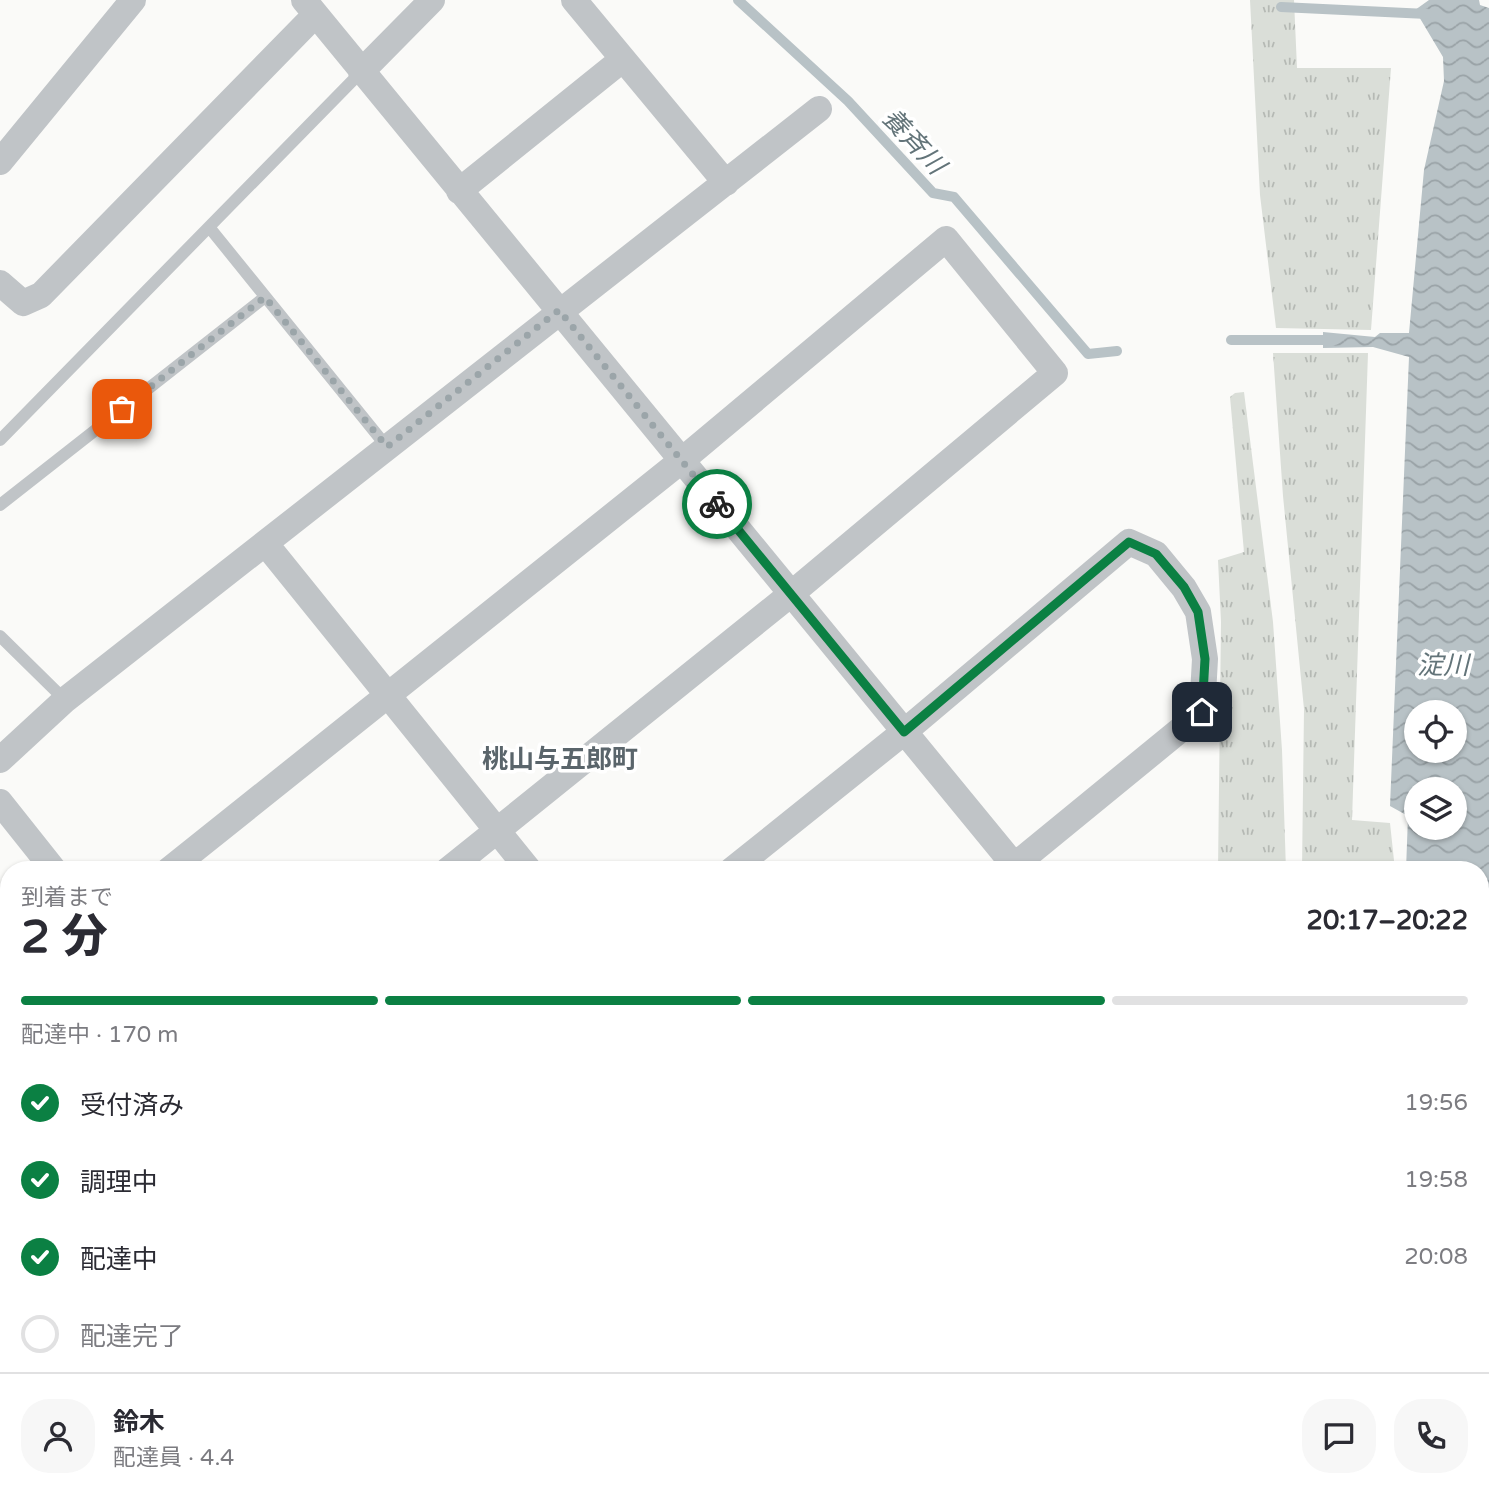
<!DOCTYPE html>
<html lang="ja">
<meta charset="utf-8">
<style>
:root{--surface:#fff;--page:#f7f7f7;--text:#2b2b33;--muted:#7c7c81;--line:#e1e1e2;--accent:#0b8043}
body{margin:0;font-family:"Varela Round","Noto Sans JP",sans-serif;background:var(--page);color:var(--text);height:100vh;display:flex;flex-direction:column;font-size:26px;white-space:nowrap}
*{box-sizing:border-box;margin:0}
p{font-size:23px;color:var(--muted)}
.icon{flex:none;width:38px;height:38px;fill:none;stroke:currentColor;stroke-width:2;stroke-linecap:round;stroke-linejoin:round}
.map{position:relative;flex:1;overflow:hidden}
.sheet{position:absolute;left:0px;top:861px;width:1489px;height:651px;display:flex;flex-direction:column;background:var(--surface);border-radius:28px 28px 0 0;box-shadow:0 2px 5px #0004}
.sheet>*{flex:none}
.controls{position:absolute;left:1404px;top:700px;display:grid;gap:14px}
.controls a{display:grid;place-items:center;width:63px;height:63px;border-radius:50%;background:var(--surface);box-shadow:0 2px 5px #0004;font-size:35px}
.pin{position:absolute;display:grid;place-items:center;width:60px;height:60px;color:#fff;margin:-30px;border-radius:14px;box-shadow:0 4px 10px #0006}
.courier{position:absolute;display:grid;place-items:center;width:70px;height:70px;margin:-35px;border:5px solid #0b8043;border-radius:50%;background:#fff;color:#222;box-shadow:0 2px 9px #0007}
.headline em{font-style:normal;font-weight:800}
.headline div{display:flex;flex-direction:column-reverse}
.headline{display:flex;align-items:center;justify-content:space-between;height:119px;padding:0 21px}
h1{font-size:46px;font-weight:800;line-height:52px}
.bar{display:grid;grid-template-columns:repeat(4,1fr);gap:10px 7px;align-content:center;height:84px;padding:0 21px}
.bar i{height:9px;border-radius:5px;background:var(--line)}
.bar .selected{background:var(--accent)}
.bar p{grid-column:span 4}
.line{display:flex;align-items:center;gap:18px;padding:0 21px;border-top:2px solid var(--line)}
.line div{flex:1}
.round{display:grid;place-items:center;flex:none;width:74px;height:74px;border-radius:28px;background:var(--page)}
ol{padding:0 21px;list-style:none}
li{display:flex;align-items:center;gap:21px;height:77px}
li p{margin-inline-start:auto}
li .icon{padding:7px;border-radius:50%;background:var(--accent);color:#fff;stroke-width:4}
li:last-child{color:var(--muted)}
li i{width:38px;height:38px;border:4px solid var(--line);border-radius:50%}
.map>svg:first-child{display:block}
.grass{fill:url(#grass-tufts)}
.water{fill:url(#water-waves);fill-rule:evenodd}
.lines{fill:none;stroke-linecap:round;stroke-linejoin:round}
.stream{stroke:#b8c2c6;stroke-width:10}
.lane{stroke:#c0c4c7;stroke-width:12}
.street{stroke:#c0c4c7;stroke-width:26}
.done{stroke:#9ba5a9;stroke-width:7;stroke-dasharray:0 12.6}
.route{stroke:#0b8043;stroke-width:9}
.labels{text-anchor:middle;stroke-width:7;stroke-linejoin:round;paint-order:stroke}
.water-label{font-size:26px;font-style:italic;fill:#637479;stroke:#fff}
.neighbourhood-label{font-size:26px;font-weight:bold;fill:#5a656b;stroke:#fff}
</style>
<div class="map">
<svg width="1489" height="1512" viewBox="0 0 1489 1512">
<defs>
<pattern id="grass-tufts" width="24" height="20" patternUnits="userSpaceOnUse" patternTransform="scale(1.75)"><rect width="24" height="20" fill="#daded8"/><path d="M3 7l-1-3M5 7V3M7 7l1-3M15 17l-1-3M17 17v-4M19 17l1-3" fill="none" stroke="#b5b9b4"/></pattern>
<pattern id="water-waves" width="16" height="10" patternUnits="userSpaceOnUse" patternTransform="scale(1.75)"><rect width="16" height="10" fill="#b8c2c6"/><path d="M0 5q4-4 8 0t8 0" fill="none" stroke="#99a2a6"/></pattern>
</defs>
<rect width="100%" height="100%" fill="#fafaf8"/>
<!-- grass -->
<path class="grass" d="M1250 0H1294L1297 68H1391L1371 330 1276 328 1260 195Z
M1273 353H1368L1352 820 1390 823 1395 870H1302L1304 709 1283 496Z
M1244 392 1273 622 1282 750 1286 870H1218L1221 622 1218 560 1244 552 1230 397 1235 393Z
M0 1017 9 1027V1092L0 1081Z
M0 1287 9 1298V1343L0 1333Z
M0 1367 9 1372V1503H127L134 1512H5L0 1507Z
M147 1503H150L153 1507 159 1503H188L194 1512H154Z
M365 1503H416L423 1512H372Z
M1203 1503H1304L1305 1512H1204Z
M1325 1503H1421L1423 1512H1326Z"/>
<!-- water -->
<path class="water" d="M1429 0H1479L1480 5 1489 8V1512H1453L1451 1503H1480V870H1406L1408 816 1390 806 1409 357 1373 347 1323 348V332L1375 337 1380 333H1409L1424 170 1444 81 1443 57 1415 10ZM1416 712H1454V751H1416ZM1416 789H1454V828H1416Z
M0 1126 9 1136V1177L0 1167Z
M292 1503H323L330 1512H300Z"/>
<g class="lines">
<!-- stream -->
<path class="stream" d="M738 0 848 101 933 193 954 197 1088 354 1117 351
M1281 7 1427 14
M1231 340H1335"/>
<!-- lane -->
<path class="lane" d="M209 227 387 447
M0 440 361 72
M0 505 265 297
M0 636 65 700"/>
<!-- street -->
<path class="street" d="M304 0 1018 870
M574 0 726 183
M361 72 432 0
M0 162 133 0
M459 191 623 59
M0 283 23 303 41 295 315 15
M265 543 529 870
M0 760 65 700 819 109
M0 802 54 870
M169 870 681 461 946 239 1055 373 791 594 448 870
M732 870 904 732 1129 542 1156 554 1184 588 1198 612 1205 659 1202 712 1009 870
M567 1503 574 1512
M775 1512 786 1503
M1050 1512 1061 1503"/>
</g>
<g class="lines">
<!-- done -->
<path class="done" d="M122 409 265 297 387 447 559 310 717 504"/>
<!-- route -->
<path class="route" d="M717 504 904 732 1129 542 1156 554 1184 587 1198 612 1205 659 1202 712"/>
</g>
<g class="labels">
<!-- water labels -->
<g class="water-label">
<text transform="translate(914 141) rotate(47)" y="9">養斉川</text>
<text x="1443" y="674">淀川</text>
</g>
<!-- neighbourhood labels -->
<g class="neighbourhood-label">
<text x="560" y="768">桃山与五郎町</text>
</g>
</g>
</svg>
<div class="controls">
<a><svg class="icon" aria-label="locate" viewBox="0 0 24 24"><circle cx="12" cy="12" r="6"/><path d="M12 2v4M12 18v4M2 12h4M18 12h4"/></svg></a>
<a><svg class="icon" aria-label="layers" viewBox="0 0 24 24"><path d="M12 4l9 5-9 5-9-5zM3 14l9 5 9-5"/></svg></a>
</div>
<div class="pin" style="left:122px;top:409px;background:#ea580c"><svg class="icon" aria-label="bag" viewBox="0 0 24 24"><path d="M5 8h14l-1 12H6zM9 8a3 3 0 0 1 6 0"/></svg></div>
<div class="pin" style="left:1202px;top:712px;background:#1f2937"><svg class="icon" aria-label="home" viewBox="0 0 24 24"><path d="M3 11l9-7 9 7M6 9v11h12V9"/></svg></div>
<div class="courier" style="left:717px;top:504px"><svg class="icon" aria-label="bike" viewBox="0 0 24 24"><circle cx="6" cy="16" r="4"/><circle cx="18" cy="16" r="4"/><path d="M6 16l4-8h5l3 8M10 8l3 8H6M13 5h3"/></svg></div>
<section class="sheet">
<div class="headline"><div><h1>2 分</h1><p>到着まで</p></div><em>20:17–20:22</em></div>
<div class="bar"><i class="selected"></i><i class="selected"></i><i class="selected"></i><i></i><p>配達中 · 170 m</p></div>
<ol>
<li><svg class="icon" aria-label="check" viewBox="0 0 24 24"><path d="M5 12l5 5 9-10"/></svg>受付済み<p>19:56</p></li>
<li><svg class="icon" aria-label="check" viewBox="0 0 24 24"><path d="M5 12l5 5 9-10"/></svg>調理中<p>19:58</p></li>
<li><svg class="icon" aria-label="check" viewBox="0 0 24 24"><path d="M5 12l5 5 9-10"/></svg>配達中<p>20:08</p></li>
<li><i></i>配達完了</li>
</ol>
<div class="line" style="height:126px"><a class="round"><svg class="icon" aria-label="person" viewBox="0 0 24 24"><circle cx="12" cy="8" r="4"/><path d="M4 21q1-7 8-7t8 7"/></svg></a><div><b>鈴木</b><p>配達員 · 4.4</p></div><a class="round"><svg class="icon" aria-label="chat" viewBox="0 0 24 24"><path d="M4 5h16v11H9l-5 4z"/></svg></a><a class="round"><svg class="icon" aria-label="phone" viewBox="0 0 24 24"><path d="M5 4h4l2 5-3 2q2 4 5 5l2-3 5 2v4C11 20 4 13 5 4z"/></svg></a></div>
</section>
</div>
